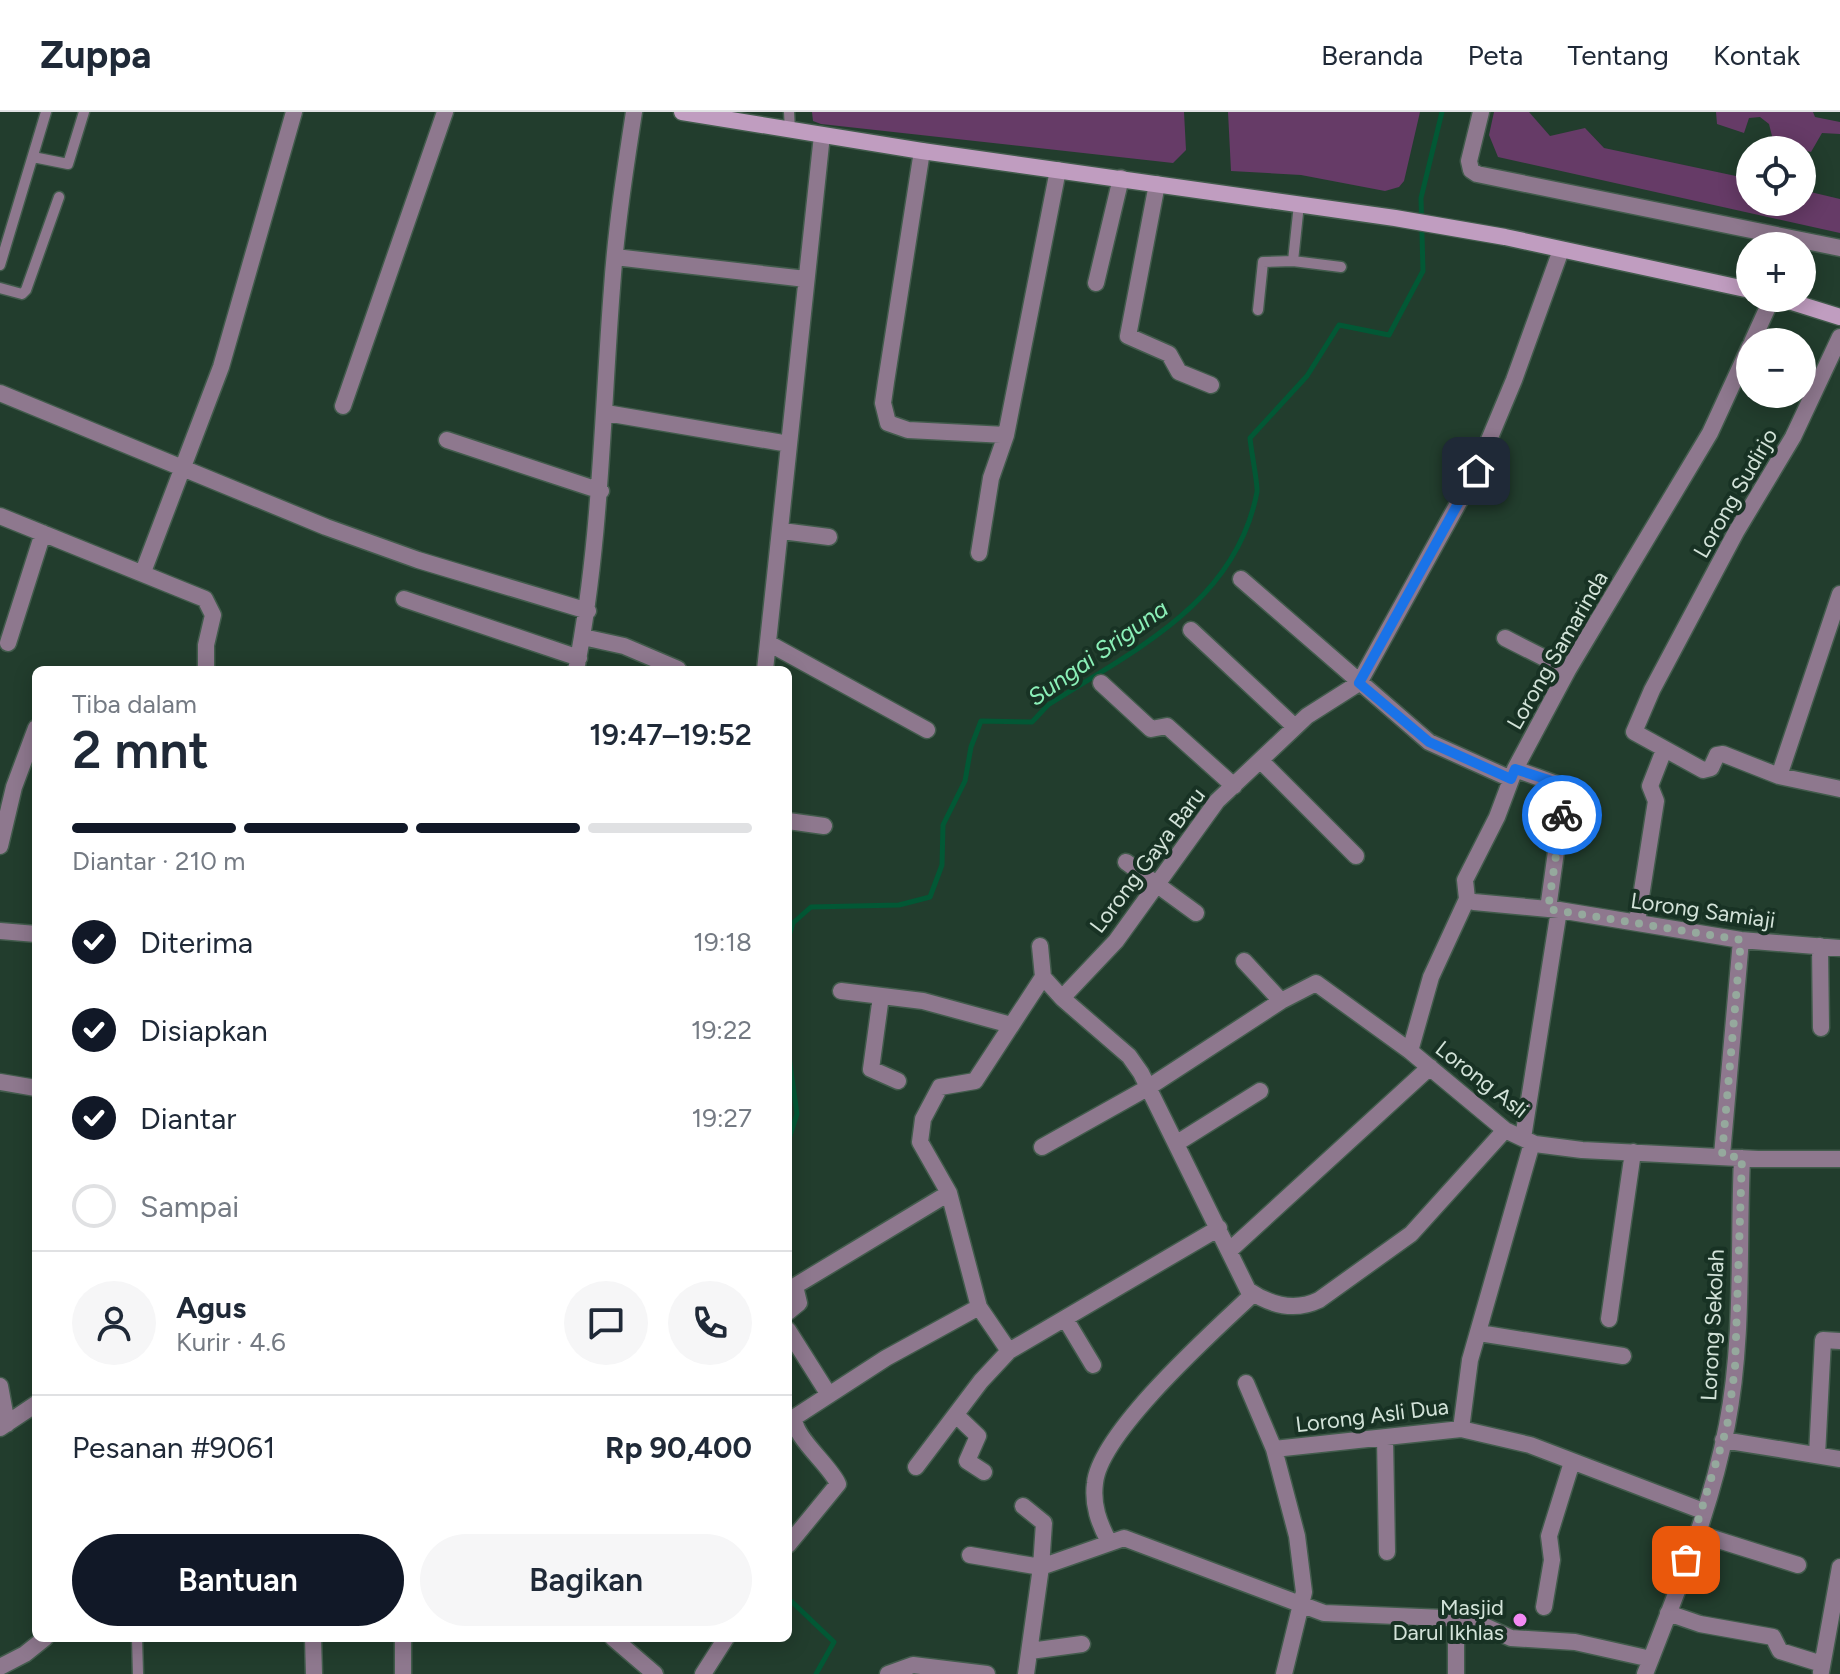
<!DOCTYPE html>
<html lang="id">
<meta charset="utf-8">
<style>
:root{--surface:#fff;--page:#f6f6f7;--text:#1f2937;--muted:#747a83;--line:#e0e1e3;--accent:#111827}
body{margin:0;font-family:Figtree,sans-serif;background:var(--page);color:var(--text);height:100vh;display:flex;flex-direction:column;font-size:30px;white-space:nowrap}
*{box-sizing:border-box;margin:0}
p{font-size:26px;color:var(--muted)}
.icon{flex:none;width:44px;height:44px;fill:none;stroke:currentColor;stroke-width:2;stroke-linecap:round;stroke-linejoin:round}
.map{position:relative;flex:1;overflow:hidden}
.sheet{position:absolute;left:32px;top:554px;width:760px;height:976px;display:flex;flex-direction:column;background:var(--surface);border-radius:12px;box-shadow:0 4px 20px #0003}
.sheet>*{flex:none}
.controls{position:absolute;left:1736px;top:24px;display:grid;gap:16px}
.controls a{display:grid;place-items:center;width:80px;height:80px;border-radius:50%;background:var(--surface);box-shadow:0 4px 20px #0003;font-size:40px}
.pin{position:absolute;display:grid;place-items:center;width:68px;height:68px;color:#fff;margin:-34px;border-radius:16px;box-shadow:0 4px 12px #0006}
.courier{position:absolute;display:grid;place-items:center;width:80px;height:80px;margin:-40px;border:6px solid #1a73e8;border-radius:50%;background:#fff;color:#222;box-shadow:0 2px 10px #0007}
.headline em{font-style:normal;font-weight:600}
.headline div{display:flex;flex-direction:column-reverse}
.headline{display:flex;align-items:center;justify-content:space-between;height:136px;padding:0 40px}
h1{font-size:52px;font-weight:600;line-height:60px}
.bar{display:grid;grid-template-columns:repeat(4,1fr);gap:12px 8px;align-content:center;height:96px;padding:0 40px}
.bar i{height:10px;border-radius:6px;background:var(--line)}
.bar .on{background:var(--accent)}
.bar p{grid-column:span 4}
.line{display:flex;align-items:center;gap:20px;padding:0 40px;border-top:2px solid var(--line)}
.line div{flex:1}
.round{display:grid;place-items:center;flex:none;width:84px;height:84px;border-radius:42px;background:var(--page)}
ol{padding:0 40px;list-style:none}
li{display:flex;align-items:center;gap:24px;height:88px}
li p{margin-inline-start:auto}
li .icon{padding:8px;border-radius:50%;background:var(--accent);color:#fff;stroke-width:4}
li:last-child{color:var(--muted)}
li i{width:44px;height:44px;border:4px solid var(--line);border-radius:50%}
.primary-button{display:flex;gap:16px;margin-top:auto;padding:16px 40px}
.primary-button a{flex:1;height:92px;border-radius:48px;background:var(--accent);color:#fff;font-size:32px;font-weight:600;line-height:92px;text-align:center}
.primary-button a+a{background:var(--page);color:var(--text)}
header{display:flex;align-items:center;gap:48px;box-sizing:border-box;height:112px;padding:0 40px;background:var(--surface);border-bottom:2px solid var(--line)}
header strong{font-size:38px}
nav{display:flex;gap:44px;margin-inline-start:auto;font-size:28px}
.map>svg:first-child{display:block}
.green{fill:#663b67}
.lines{fill:none;stroke-linecap:round;stroke-linejoin:round}
.stream{stroke:#025835;stroke-width:5}
.lane-casing{stroke:#425b4c;stroke-width:13}
.street-casing{stroke:#425b4c;stroke-width:19}
.secondary-casing{stroke:#425b4c;stroke-width:19}
.lane{stroke:#8e788e;stroke-width:10}
.street{stroke:#8e788e;stroke-width:16}
.secondary{stroke:#c09dc0;stroke-width:16}
.done{stroke:#95a99d;stroke-width:8;stroke-dasharray:0 14.4}
.route{stroke:#1a73e8;stroke-width:10}
.poi-dot{fill:#f28af3;stroke:#183224;stroke-width:3}
.labels{text-anchor:middle;stroke-width:8;stroke-linejoin:round;paint-order:stroke}
.street-label{font-size:22px;fill:#d3e3d9;stroke:#183224}
.poi-label{font-size:22px;fill:#d3e3d9;stroke:#183224;text-anchor:end}
.water-label{font-size:24px;font-style:italic;fill:#8bf0b8;stroke:#183224}
</style>
<header>
<strong>Zuppa</strong>
<nav><a>Beranda</a><a>Peta</a><a>Tentang</a><a>Kontak</a></nav>
</header>
<div class="map">
<svg width="1840" height="1562" viewBox="0 0 1840 1562">
<rect width="100%" height="100%" fill="#223d2d"/>
<!-- green -->
<path class="green" d="M812 0H1184L1186 38 1173 51 821 12 813 9Z
M1228 0H1420L1404 69 1399 75 1385 79 1301 63 1231 59Z
M1494 0H1529L1550 24 1585 16 1604 36 1750 67V90H1802V78L1840 87V121L1498 45 1489 23Z
M1716 0H1813L1815 5 1840 10V22L1822 21 1811 40 1774 32 1769 12 1760 5 1749 6 1744 21 1717 12Z"/>
<g class="lines">
<!-- stream -->
<path class="stream" d="M788 827 793 811 811 795 899 793 930 785 942 753 943 713 965 669 971 635 981 609 1032 610 1048 593C1134 538 1236 491 1257 380 1258 372 1251 339 1250 326L1307 264 1339 213 1389 223 1423 159 1421 86 1442 0
M788 937 797 1002 788 1030
M788 1486 834 1530 816 1562"/>
<defs>
<path id="lane" d="M789 0 790 18
M33 45 68 52 84 0
M1293 149 1341 155
M0 153 46 0
M0 176 22 182 26 178 59 85
M1258 198 1263 150 1293 149 1299 92
M137 1526 138 1562"/>
<path id="street" d="M1481 0 1469 49 1471 58 1477 62 1840 136
M922 39 886 270 883 291 888 311 908 318 1006 323 991 366 979 441
M1157 72 1128 224 1169 242 1179 260 1211 273
M615 145 806 167
M1096 171 1121 66
M1840 225 1793 325 1736 420 1652 578 1634 620 1703 658 1711 656 1717 643 1723 642 1779 664 1840 677
M1752 230 1772 186
M1750 234 1710 321 1568 558 1515 657 1497 705 1465 768 1467 787 1474 790 1559 798 1741 828 1840 836
M0 281 326 415 418 448 588 499
M343 294 445 0
M606 301 789 332
M1006 323 1058 58
M447 328 601 379
M0 404 205 487 213 503 206 533V558
M782 419 829 425
M143 460 221 255 294 0
M1241 467 1429 630 1511 667
M404 487 579 546
M1191 518 1295 615
M583 525 624 534 678 557
M1505 526 1568 558
M8 531 43 421
M770 532 927 618
M576 558C601 431 602 304 612 176 616 117 625 58 634 0
M765 558 822 23
M1101 571 1151 617 1167 614 1234 674
M1261 649 1356 744
M1515 657 1565 675 1548 797
M1779 664 1840 482
M788 709 824 714
M0 734 14 675 36 616
M1126 750 1196 801
M1637 810 1656 689 1650 674 1664 638
M0 819 36 822
M1040 834 1043 865
M1820 834 1821 916
M1244 849 1281 889
M841 879 923 889 1011 913
M881 884 871 957 898 969
M1062 886 1129 944 1141 961 1248 1178C1270 1193 1294 1200 1319 1188L1411 1122 1505 1018
M1410 939 1431 865 1467 787
M0 970 36 976
M1523 1026 1559 798
M1177 1031 1260 979
M1042 1035 1149 975 1281 889 1316 871 1410 939 1505 1018 1535 1032 1582 1038 1758 1047H1840
M1722 1043 1741 828
M1219 1116 1009 1239 979 1195 949 1081 920 1030 923 1007 940 975 975 969 1043 865 1062 886 1116 829 1217 689 1307 604 1359 571 1476 359 1514 268 1561 138
M1230 1138 1430 955
M788 1200 799 1191 795 1174 949 1081
M1609 1207 1633 1040
M1066 1208 1093 1253
M788 1218 829 1283
M1479 1221 1623 1244
M1246 1271 1274 1337
M0 1274 7 1312
M956 1303 978 1324 967 1349 984 1360
M0 1316 36 1292
M1461 1317 1470 1248 1532 1031
M1385 1326 1387 1440
M1723 1328 1840 1347
M1817 1343 1823 1228 1840 1229
M916 1355 981 1269 1009 1239
M1696 1421 1798 1453
M1109 1430C1099 1411 1092 1393 1095 1371 1100 1320 1215 1218 1253 1182
M788 1433 838 1372C830 1353 791 1323 795 1305L886 1246 979 1195
M970 1443 1041 1455 1044 1411 1023 1394
M1544 1495 1552 1448 1549 1424 1572 1350
M1668 1501 1700 1512 1773 1525 1780 1539 1822 1552
M313 1526 314 1562
M613 1526 655 1562
M1030 1539 1082 1532
M0 1555 25 1542 45 1526
M1821 1560 1840 1455
M403 1562V1526
M703 1562 726 1526
M888 1562 913 1553 987 1562
M1026 1562 1041 1455 1124 1426 1324 1501 1469 1507 1511 1526 1575 1530 1651 1547
M1284 1562 1304 1480 1297 1424 1274 1337 1461 1317 1530 1333 1703 1399
M1456 1562V1505
M1645 1562C1676 1482 1711 1398 1727 1313 1744 1226 1738 1134 1742 1046"/>
<path id="secondary" d="M682 0 922 39 1395 106 1505 125 1750 178
M1779 186 1840 205"/>
</defs>
<!-- lane casing -->
<use href="#lane" class="lane-casing"/>
<!-- street casing -->
<use href="#street" class="street-casing"/>
<!-- secondary casing -->
<use href="#secondary" class="secondary-casing"/>
<!-- lane -->
<use href="#lane" class="lane"/>
<!-- street -->
<use href="#street" class="street"/>
<!-- secondary -->
<use href="#secondary" class="secondary"/>
</g>
<g class="lines">
<!-- done -->
<path class="done" d="M1562 703 1548 797 1741 828 1722 1043 1742 1046 1735 1256 1727 1315 1686 1448"/>
<!-- route -->
<path class="route" d="M1476 359 1359 571 1429 630 1511 667 1515 657 1564 673 1562 703"/>
</g>
<!-- markers -->
<circle class="poi-dot" cx="1520" cy="1508" r="8"/>
<g class="labels">
<!-- street labels -->
<g class="street-label">
<text transform="translate(1735 381) rotate(-60)" y="8">Lorong Sudirjo</text>
<text transform="translate(1557 538) rotate(-60)" y="8">Lorong Samarinda</text>
<text transform="translate(1147 748) rotate(-53)" y="8">Lorong Gaya Baru</text>
<text transform="translate(1703 798) rotate(8)" y="8">Lorong Samiaji</text>
<text transform="translate(1482 967) rotate(38)" y="8">Lorong Asli</text>
<text transform="translate(1712 1213) rotate(-87)" y="8">Lorong Sekolah</text>
<text transform="translate(1372 1303) rotate(-7)" y="8">Lorong Asli Dua</text>
</g>
<!-- poi labels -->
<g class="poi-label">
<text x="1504" y="1503">Masjid<tspan x="1504" dy="25">Darul Ikhlas</tspan></text>
</g>
<!-- water labels -->
<g class="water-label">
<text transform="translate(1098 541) rotate(-35)" y="8">Sungai Sriguna</text>
</g>
</g>
</svg>
<div class="controls">
<a><svg class="icon" aria-label="locate" viewBox="0 0 24 24"><circle cx="12" cy="12" r="6"/><path d="M12 2v4M12 18v4M2 12h4M18 12h4"/></svg></a>
<a>+</a>
<a>−</a>
</div>
<div class="pin" style="left:1686px;top:1448px;background:#ea580c"><svg class="icon" aria-label="bag" viewBox="0 0 24 24"><path d="M5 8h14l-1 12H6zM9 8a3 3 0 0 1 6 0"/></svg></div>
<div class="pin" style="left:1476px;top:359px;background:#1f2937"><svg class="icon" aria-label="home" viewBox="0 0 24 24"><path d="M3 11l9-7 9 7M6 9v11h12V9"/></svg></div>
<div class="courier" style="left:1562px;top:703px"><svg class="icon" aria-label="bike" viewBox="0 0 24 24"><circle cx="6" cy="16" r="4"/><circle cx="18" cy="16" r="4"/><path d="M6 16l4-8h5l3 8M10 8l3 8H6M13 5h3"/></svg></div>
<section class="sheet">
<div class="headline"><div><h1>2 mnt</h1><p>Tiba dalam</p></div><em>19:47–19:52</em></div>
<div class="bar"><i class="on"></i><i class="on"></i><i class="on"></i><i></i><p>Diantar · 210 m</p></div>
<ol>
<li><svg class="icon" aria-label="check" viewBox="0 0 24 24"><path d="M5 12l5 5 9-10"/></svg>Diterima<p>19:18</p></li>
<li><svg class="icon" aria-label="check" viewBox="0 0 24 24"><path d="M5 12l5 5 9-10"/></svg>Disiapkan<p>19:22</p></li>
<li><svg class="icon" aria-label="check" viewBox="0 0 24 24"><path d="M5 12l5 5 9-10"/></svg>Diantar<p>19:27</p></li>
<li><i></i>Sampai</li>
</ol>
<div class="line" style="height:144px"><a class="round"><svg class="icon" aria-label="person" viewBox="0 0 24 24"><circle cx="12" cy="8" r="4"/><path d="M4 21q1-7 8-7t8 7"/></svg></a><div><b>Agus</b><p>Kurir · 4.6</p></div><a class="round"><svg class="icon" aria-label="chat" viewBox="0 0 24 24"><path d="M4 5h16v11H9l-5 4z"/></svg></a><a class="round"><svg class="icon" aria-label="phone" viewBox="0 0 24 24"><path d="M5 4h4l2 5-3 2q2 4 5 5l2-3 5 2v4C11 20 4 13 5 4z"/></svg></a></div>
<div class="line" style="height:104px"><div>Pesanan #9061</div><b>Rp 90,400</b></div>
<div class="primary-button"><a>Bantuan</a><a>Bagikan</a></div>
</section>
</div>
